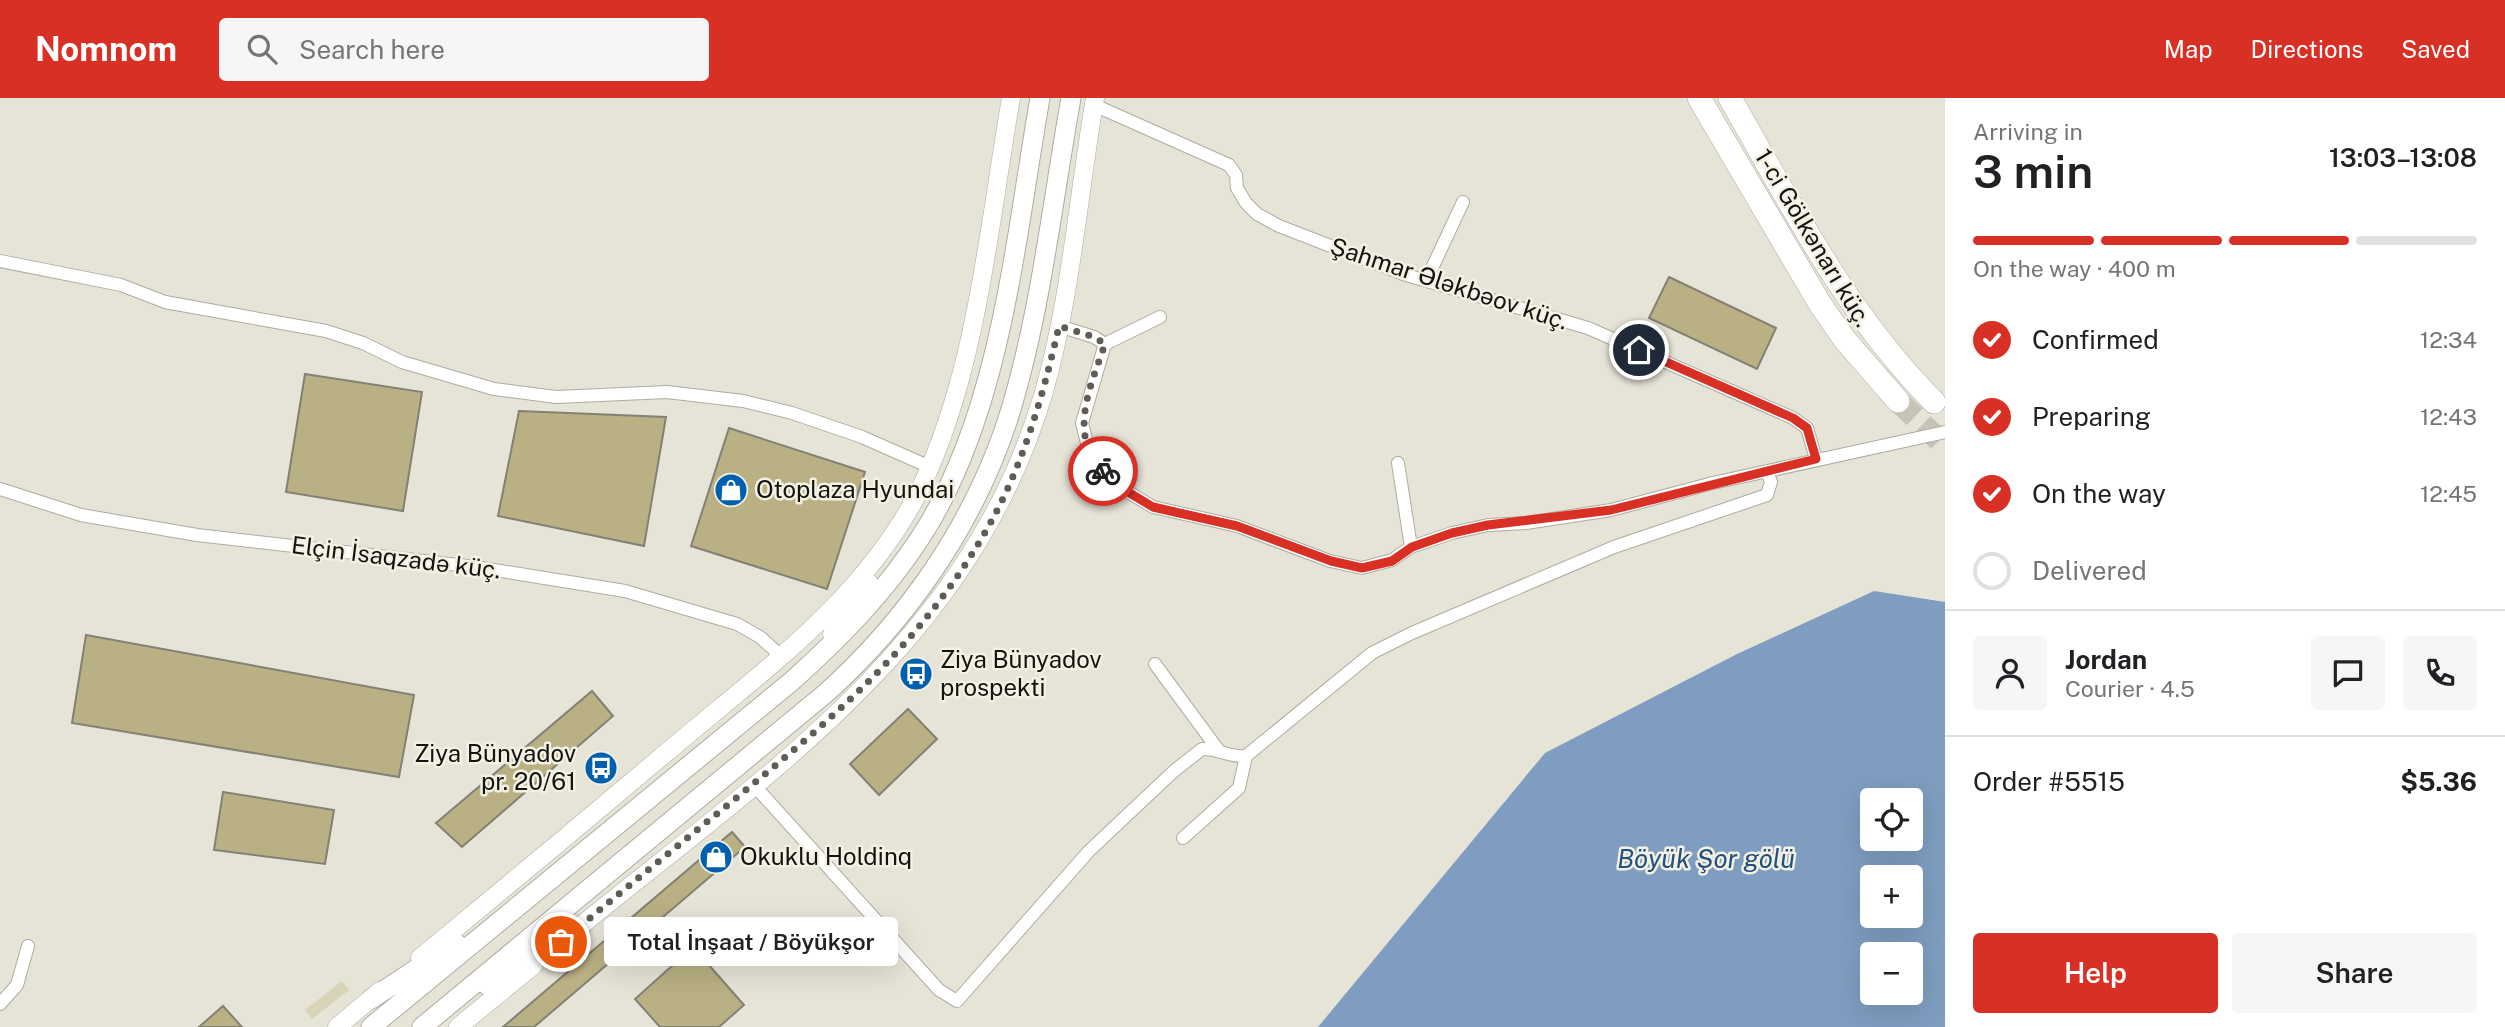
<!DOCTYPE html>
<meta charset="utf-8">
<style>
:root{--surface:#fff;--page:#f6f6f6;--text:#202124;--muted:#757577;--line:#e0e0e0;--accent:#d93025}
body{margin:0;font-family:"Public Sans",sans-serif;background:var(--page);color:var(--text);height:100vh;display:flex;flex-direction:column;font-size:26px;white-space:nowrap}
*{box-sizing:border-box;margin:0}
p{font-size:23px;color:var(--muted)}
.icon{flex:none;width:38px;height:38px;fill:none;stroke:currentColor;stroke-width:2;stroke-linecap:round;stroke-linejoin:round}
.map{position:relative;flex:1;overflow:hidden}
.drawer{display:flex;flex-direction:column;background:var(--surface);width:560px}
.drawer>*{flex:none}
.controls{position:absolute;left:1860px;top:690px;display:grid;gap:14px}
.controls a{display:grid;place-items:center;width:63px;height:63px;border-radius:7px;background:var(--surface);box-shadow:0 7px 28px #0002;font-size:35px}
.pin{position:absolute;display:grid;place-items:center;width:60px;height:60px;color:#fff;margin:-30px;border:4px solid #fff;border-radius:50%;box-shadow:0 2px 7px #0007}
.courier{position:absolute;display:grid;place-items:center;width:70px;height:70px;margin:-35px;border:5px solid #d93025;border-radius:50%;background:#fff;color:#222;box-shadow:0 2px 9px #0007}
.bubble{position:absolute;height:49px;border-radius:7px;background:var(--surface);box-shadow:0 7px 28px #0002;font-size:23px;font-weight:600;line-height:49px;text-align:center}
.summary em{font-style:normal;font-weight:600}
.summary div{display:flex;flex-direction:column-reverse}
.summary{display:flex;align-items:center;justify-content:space-between;height:119px;padding:0 28px}
h1{font-size:46px;font-weight:600;line-height:52px}
.bar{display:grid;grid-template-columns:repeat(4,1fr);gap:10px 7px;align-content:center;height:84px;padding:0 28px}
.bar i{height:9px;border-radius:5px;background:var(--line)}
.bar .current{background:var(--accent)}
.bar p{grid-column:span 4}
.line{display:flex;align-items:center;gap:18px;padding:0 28px;border-top:2px solid var(--line)}
.line div{flex:1}
.round{display:grid;place-items:center;flex:none;width:74px;height:74px;border-radius:7px;background:var(--page)}
ol{padding:0 28px;list-style:none}
li{display:flex;align-items:center;gap:21px;height:77px}
li p{margin-inline-start:auto}
li .icon{padding:7px;border-radius:50%;background:var(--accent);color:#fff;stroke-width:4}
li:last-child{color:var(--muted)}
li i{width:38px;height:38px;border:4px solid var(--line);border-radius:50%}
.cta{display:flex;gap:14px;margin-top:auto;padding:14px 28px}
.cta a{flex:1;height:80px;border-radius:7px;background:var(--accent);color:#fff;font-size:28px;font-weight:600;line-height:80px;text-align:center}
.cta a+a{background:var(--page);color:var(--text)}
header{display:flex;align-items:center;gap:42px;box-sizing:border-box;height:98px;padding:0 35px;background:var(--accent);color:#fff}
header strong{font-size:33px}
nav{display:flex;gap:38px;margin-inline-start:auto;font-size:24px}
.search{width:490px;height:63px;background:var(--page);display:flex;align-items:center;gap:18px;box-sizing:border-box;padding:0 24px;border-radius:7px;color:var(--muted);font-size:26px}
main{display:flex;flex:1;min-height:0}
.map>svg:first-child{display:block}
.green{fill:#d9d3b7}
.water{fill:#7e9dc0;fill-rule:evenodd}
.building{fill:#b9b083;stroke:#838176;stroke-width:2}
.lines{fill:none;stroke-linecap:round;stroke-linejoin:round}
.highway-tunnel{stroke:#c6c4b9;stroke-width:23;stroke-dasharray:23 11;stroke-linecap:butt}
.street-casing{stroke:#aeaca0;stroke-width:14}
.secondary-casing{stroke:#aeaca0;stroke-width:19}
.primary-casing{stroke:#aeaca0;stroke-width:21}
.highway-casing{stroke:#aeaca0;stroke-width:24}
.street{stroke:#fff;stroke-width:12}
.secondary{stroke:#fff;stroke-width:18}
.primary{stroke:#fff;stroke-width:19}
.highway{stroke:#fff;stroke-width:23}
.done{stroke:#5e5c55;stroke-width:7;stroke-dasharray:0 12.6}
.route{stroke:#d93025;stroke-width:9}
.labels{text-anchor:middle;stroke-width:5;stroke-linejoin:round;paint-order:stroke}
.street-label{font-size:24px;fill:#14130f;stroke:#f3f0e4}
.poi-label{font-size:24px;fill:#14130f;stroke:#f3f0e4;text-anchor:start}
.water-label{font-size:26px;font-style:italic;fill:#23507e;stroke:#f3f0e4}
</style>
<header>
<strong>Nomnom</strong>
<div class="search"><svg class="icon" aria-label="search" viewBox="0 0 24 24"><circle cx="10" cy="10" r="6"/><path d="M15 15l6 6"/></svg>Search here</div>
<nav><a>Map</a><a>Directions</a><a>Saved</a></nav>
</header>
<main>
<div class="map">
<svg width="1945" height="929" viewBox="0 0 1945 929">
<rect width="100%" height="100%" fill="#e6e3d7"/>
<!-- green -->
<path class="green" d="M342 883 349 892 312 921 305 912Z"/>
<!-- water -->
<path class="water" d="M1874 493 1945 504V929H1318L1545 655 1737 556ZM1872 702H1911V740H1872ZM1872 779H1911V817H1872ZM1872 856H1911V894H1872Z"/>
<!-- building -->
<path class="building" d="M1669 179 1776 230 1757 271 1649 220Z
M305 276 422 294 403 413 286 394Z
M519 313 666 319 644 448 498 418Z
M729 330 865 374 827 491 691 448Z
M86 537 414 597 399 679 72 625Z
M592 593 613 618 462 749 436 725Z
M908 611 937 641 879 697 850 666Z
M223 694 334 712 325 766 214 752Z
M732 734 745 749 534 929H503Z
M693 849 744 907 719 929H660L635 901Z
M223 908 242 929H199Z"/>
<g class="lines">
<!-- highway-tunnel -->
<path class="highway-tunnel" d="M1898 303 1945 348"/>
<defs>
<path id="street" d="M1094 7 1229 67 1236 77 1237 90 1246 105 1257 116 1279 128 1403 176 1588 230 1793 320 1807 330 1816 361
M0 163 121 187 165 204 326 233 363 245 402 264 494 291 556 299 667 294 743 303 792 315 862 339 930 369
M1426 183 1463 104
M1059 228 1094 239 1105 246 1082 325 1091 361 1118 388 1153 409 1237 428 1330 463 1362 470 1392 462 1411 449 1452 435 1488 427 1526 425 1611 412 1713 385 1945 334
M1105 246 1160 219
M1398 365 1411 449
M0 391 81 417 197 437 476 469 625 493 737 526 760 539 781 558
M1155 566 1219 653
M753 686 939 892 957 903 1089 753 1174 673 1202 651C1218 650 1230 660 1246 658L1372 555 1412 535 1614 449 1767 397 1771 384 1767 373
M1183 740 1239 690 1246 658
M0 906 17 887 28 848"/>
<path id="secondary" d="M832 536 869 485
M572 835C763 678 968 548 1043 297 1071 201 1078 98 1095 0
M420 860C505 790 589 720 673 649 764 572 867 499 921 389 977 273 989 126 1011 0
M337 929 380 893
M458 929 534 867"/>
<path id="primary" d="M488 888 582 827
M371 901 456 845
M371 929 792 583C841 539 886 493 922 437 1001 314 1015 142 1040 0
M422 929 826 595C907 522 972 429 1007 324 1040 221 1052 106 1071 0"/>
<path id="highway" d="M1699 0 1820 206 1845 242 1898 303
M1730 0C1792 108 1845 214 1934 304"/>
</defs>
<!-- street casing -->
<use href="#street" class="street-casing"/>
<!-- secondary casing -->
<use href="#secondary" class="secondary-casing"/>
<!-- primary casing -->
<use href="#primary" class="primary-casing"/>
<!-- highway casing -->
<use href="#highway" class="highway-casing"/>
<!-- street -->
<use href="#street" class="street"/>
<!-- secondary -->
<use href="#secondary" class="secondary"/>
<!-- primary -->
<use href="#primary" class="primary"/>
<!-- highway -->
<use href="#highway" class="highway"/>
</g>
<g class="lines">
<!-- done -->
<path class="done" d="M561 844C615 799 670 754 724 710 826 626 920 549 987 431 1023 368 1043 298 1059 228L1094 239 1105 246C1091 287 1067 337 1103 373"/>
<!-- route -->
<path class="route" d="M1103 373 1118 388 1153 409 1237 428 1331 463 1362 470 1392 463 1412 449 1452 435 1488 427 1611 412 1816 361 1807 330 1793 320 1639 252"/>
</g>
<!-- icons -->
<defs>
<symbol id="shop-disc" viewBox="-11 -11 22 22"><circle r="9.5" fill="#0060ad" stroke="#f3f0e4"/><path d="M-5-2.5h2.3a2.7 3.5 0 0 1 5.4 0H5L5.5 6h-11ZM-1.5-2.5h3a1.5 2.3 0 0 0-3 0Z" fill="#fff"/></symbol>
<symbol id="bus-disc" viewBox="-11 -11 22 22"><circle r="9.5" fill="#0060ad" stroke="#f3f0e4"/><path d="M-5-6H5V4H4V6H2V4H-2V6H-4V4H-5ZM-3.5-4V0h7V-4ZM-3.5 1.2v1.5H-2V1.2ZM2 1.2v1.5H3.5V1.2Z" fill="#fff"/></symbol>
</defs>
<g fill-rule="evenodd">
<use href="#shop-disc" x="712" y="373" width="38" height="38"/>
<use href="#bus-disc" x="897" y="557" width="38" height="38"/>
<use href="#bus-disc" x="582" y="651" width="38" height="38"/>
<use href="#shop-disc" x="697" y="740" width="38" height="38"/>
</g>
<g class="labels">
<!-- street labels -->
<g class="street-label">
<text transform="translate(1813 140) rotate(59)" y="8">1-ci Gölkənarı küç.</text>
<text transform="translate(1449 186) rotate(18)" y="8">Şahmar Ələkbəov küç.</text>
<text transform="translate(396 460) rotate(7)" y="8">Elçin İsaqzadə küç.</text>
</g>
<!-- poi labels -->
<g class="poi-label">
<text x="756" y="400">Otoplaza Hyundai</text>
<text x="940" y="570">Ziya Bünyadov<tspan x="940" dy="28">prospekti</tspan></text>
<text x="576" y="664" text-anchor="end">Ziya Bünyadov<tspan x="576" dy="28">pr. 20/61</tspan></text>
<text x="740" y="767">Okuklu Holdinq</text>
</g>
<!-- water labels -->
<g class="water-label">
<text x="1706" y="770">Böyük Şor gölü</text>
</g>
</g>
</svg>
<div class="controls">
<a><svg class="icon" aria-label="locate" viewBox="0 0 24 24"><circle cx="12" cy="12" r="6"/><path d="M12 2v4M12 18v4M2 12h4M18 12h4"/></svg></a>
<a>+</a>
<a>−</a>
</div>
<div class="pin" style="left:561px;top:844px;background:#ea580c"><svg class="icon" aria-label="bag" viewBox="0 0 24 24"><path d="M5 8h14l-1 12H6zM9 8a3 3 0 0 1 6 0"/></svg></div>
<div class="pin" style="left:1639px;top:252px;background:#1f2937"><svg class="icon" aria-label="home" viewBox="0 0 24 24"><path d="M3 11l9-7 9 7M6 9v11h12V9"/></svg></div>
<div class="courier" style="left:1103px;top:373px"><svg class="icon" aria-label="bike" viewBox="0 0 24 24"><circle cx="6" cy="16" r="4"/><circle cx="18" cy="16" r="4"/><path d="M6 16l4-8h5l3 8M10 8l3 8H6M13 5h3"/></svg></div>
<div class="bubble" style="left:604px;top:819px;width:294px">Total İnşaat / Böyükşor</div>
</div>
<section class="drawer">
<div class="summary"><div><h1>3 min</h1><p>Arriving in</p></div><em>13:03–13:08</em></div>
<div class="bar"><i class="current"></i><i class="current"></i><i class="current"></i><i></i><p>On the way · 400 m</p></div>
<ol>
<li><svg class="icon" aria-label="check" viewBox="0 0 24 24"><path d="M5 12l5 5 9-10"/></svg>Confirmed<p>12:34</p></li>
<li><svg class="icon" aria-label="check" viewBox="0 0 24 24"><path d="M5 12l5 5 9-10"/></svg>Preparing<p>12:43</p></li>
<li><svg class="icon" aria-label="check" viewBox="0 0 24 24"><path d="M5 12l5 5 9-10"/></svg>On the way<p>12:45</p></li>
<li><i></i>Delivered</li>
</ol>
<div class="line" style="height:126px"><a class="round"><svg class="icon" aria-label="person" viewBox="0 0 24 24"><circle cx="12" cy="8" r="4"/><path d="M4 21q1-7 8-7t8 7"/></svg></a><div><b>Jordan</b><p>Courier · 4.5</p></div><a class="round"><svg class="icon" aria-label="chat" viewBox="0 0 24 24"><path d="M4 5h16v11H9l-5 4z"/></svg></a><a class="round"><svg class="icon" aria-label="phone" viewBox="0 0 24 24"><path d="M5 4h4l2 5-3 2q2 4 5 5l2-3 5 2v4C11 20 4 13 5 4z"/></svg></a></div>
<div class="line" style="height:91px"><div>Order #5515</div><b>$5.36</b></div>
<div class="cta"><a>Help</a><a>Share</a></div>
</section>
</main>
